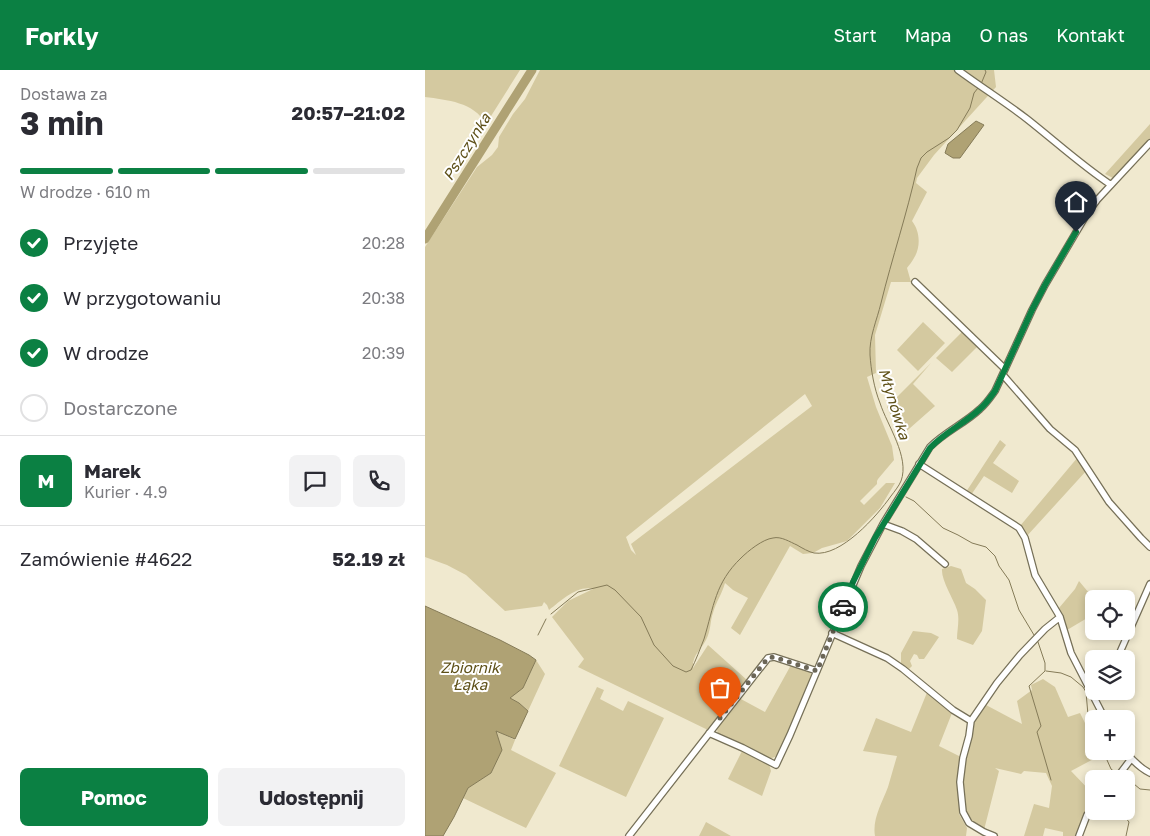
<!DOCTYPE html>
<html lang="pl">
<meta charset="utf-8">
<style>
:root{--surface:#fff;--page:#f2f2f3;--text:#2b2b33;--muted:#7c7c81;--line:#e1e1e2;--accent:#0b8043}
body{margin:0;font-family:"Golos Text",sans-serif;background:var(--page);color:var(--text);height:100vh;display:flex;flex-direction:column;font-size:19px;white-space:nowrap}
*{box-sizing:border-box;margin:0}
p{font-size:16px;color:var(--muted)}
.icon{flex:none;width:28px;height:28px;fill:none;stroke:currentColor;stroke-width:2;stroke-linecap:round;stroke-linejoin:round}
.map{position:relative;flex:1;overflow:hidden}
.sheet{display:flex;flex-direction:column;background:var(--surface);width:425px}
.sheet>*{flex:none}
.fabs{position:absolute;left:660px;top:520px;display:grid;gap:10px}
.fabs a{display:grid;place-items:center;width:50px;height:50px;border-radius:8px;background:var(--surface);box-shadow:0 2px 8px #0003;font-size:25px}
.pin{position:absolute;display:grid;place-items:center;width:42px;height:42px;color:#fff;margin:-51px -21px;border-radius:50% 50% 50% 0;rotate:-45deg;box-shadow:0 0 5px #0007}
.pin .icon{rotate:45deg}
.courier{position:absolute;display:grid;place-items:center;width:50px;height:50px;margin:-25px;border:4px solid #0b8043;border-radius:50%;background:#fff;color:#222;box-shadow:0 1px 6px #0007}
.headline em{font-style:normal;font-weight:700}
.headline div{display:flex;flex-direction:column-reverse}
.headline{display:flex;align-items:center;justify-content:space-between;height:85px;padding:0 20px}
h1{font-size:32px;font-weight:700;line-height:38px}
.bar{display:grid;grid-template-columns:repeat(4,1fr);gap:8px 5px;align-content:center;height:60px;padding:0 20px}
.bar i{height:6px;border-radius:4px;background:var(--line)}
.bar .current{background:var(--accent)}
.bar p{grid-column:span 4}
.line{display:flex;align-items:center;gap:12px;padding:0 20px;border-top:1px solid var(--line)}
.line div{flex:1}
.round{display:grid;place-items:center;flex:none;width:52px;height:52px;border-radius:8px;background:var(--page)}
ol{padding:0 20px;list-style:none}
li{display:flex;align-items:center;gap:15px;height:55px}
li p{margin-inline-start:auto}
li .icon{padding:5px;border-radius:50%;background:var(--accent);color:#fff;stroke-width:4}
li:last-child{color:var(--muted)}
li i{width:28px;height:28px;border:2px solid var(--line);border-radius:50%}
.button{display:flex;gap:10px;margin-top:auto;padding:10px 20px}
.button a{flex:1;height:58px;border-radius:8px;background:var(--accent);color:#fff;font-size:20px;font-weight:700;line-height:58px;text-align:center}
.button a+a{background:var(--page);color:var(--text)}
header{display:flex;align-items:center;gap:30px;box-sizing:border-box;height:70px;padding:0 25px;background:var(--accent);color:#fff}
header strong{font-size:24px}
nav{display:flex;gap:28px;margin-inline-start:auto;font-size:18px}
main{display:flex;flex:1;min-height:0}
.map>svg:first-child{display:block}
.green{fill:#d4c9a0;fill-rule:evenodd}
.water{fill:#afa274;stroke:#857b58}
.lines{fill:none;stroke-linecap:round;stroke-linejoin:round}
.stream{stroke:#857b58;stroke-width:1}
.river{stroke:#afa274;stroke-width:9}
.minor-casing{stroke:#767058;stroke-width:8}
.minor{stroke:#fff;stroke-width:5.5}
.done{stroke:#6b6657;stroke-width:5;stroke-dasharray:0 9}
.route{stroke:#0b8043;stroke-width:6}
.labels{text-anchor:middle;stroke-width:4;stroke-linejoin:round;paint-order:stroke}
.water-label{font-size:15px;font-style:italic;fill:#5e5018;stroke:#fff}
</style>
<header>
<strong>Forkly</strong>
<nav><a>Start</a><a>Mapa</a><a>O nas</a><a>Kontakt</a></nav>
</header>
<main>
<section class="sheet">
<div class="headline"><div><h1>3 min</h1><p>Dostawa za</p></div><em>20:57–21:02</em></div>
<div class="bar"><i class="current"></i><i class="current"></i><i class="current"></i><i></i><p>W drodze · 610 m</p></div>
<ol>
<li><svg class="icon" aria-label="check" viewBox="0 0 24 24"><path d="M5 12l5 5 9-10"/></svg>Przyjęte<p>20:28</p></li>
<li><svg class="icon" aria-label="check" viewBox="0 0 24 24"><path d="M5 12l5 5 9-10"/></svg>W przygotowaniu<p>20:38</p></li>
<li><svg class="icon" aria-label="check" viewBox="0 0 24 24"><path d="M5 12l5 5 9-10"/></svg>W drodze<p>20:39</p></li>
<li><i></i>Dostarczone</li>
</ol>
<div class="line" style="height:90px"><b class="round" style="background:var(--accent);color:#fff">M</b><div><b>Marek</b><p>Kurier · 4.9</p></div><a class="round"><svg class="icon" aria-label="chat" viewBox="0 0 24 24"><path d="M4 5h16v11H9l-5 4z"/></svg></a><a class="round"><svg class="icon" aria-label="phone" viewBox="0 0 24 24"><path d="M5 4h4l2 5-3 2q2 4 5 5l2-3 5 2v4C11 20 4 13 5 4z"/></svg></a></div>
<div class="line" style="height:65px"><div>Zamówienie #4622</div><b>52.19 zł</b></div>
<div class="button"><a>Pomoc</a><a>Udostępnij</a></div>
</section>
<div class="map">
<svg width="725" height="766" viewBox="0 0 725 766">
<rect width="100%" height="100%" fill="#f0e9cf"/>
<!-- green -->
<path class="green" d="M0 0H95L61 54C49 32 22 30 0 27Z
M115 0H569L571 17 509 85 492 108 491 113 502 122 487 151C495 161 496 177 489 188 487 192 484 195 482 198L486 212H466L450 265 451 303 442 307 451 337 467 376 469 390 453 409 452 411V414L435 431 439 435 461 413H470L455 438 422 471 397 478 388 483 378 484 365 476 315 565 306 558 323 528 308 520 300 513C297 524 291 532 288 543 285 551 286 561 281 570 276 580 267 585 268 598L283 575 322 610 283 660 153 597 159 589 127 547 143 531 168 519C152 515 136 531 124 540L122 535 119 532 117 536 80 541 41 505 22 495 0 487V177L52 97 67 85 73 77 74 67 88 44 100 29ZM380 324 387 336 206 474 211 485 206 480 201 467Z
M725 54V70L688 108 680 104Z
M498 252 520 273 493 301 472 280Z
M538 261 553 276 527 302 511 288Z
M506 293 488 314 510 336 476 366 462 337Z
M575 370 581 375 568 393 594 411 587 423 559 406 546 425 541 422Z
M653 387 662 400 601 467 595 456Z
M526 496 536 499 541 513 550 519 561 530 557 561 548 575 532 569C532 560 535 549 532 540 528 528 516 510 517 499Z
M654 511 669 529V544L642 560 634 538 650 519Z
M488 561 506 563 514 567 499 589H494L492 585 489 584 485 591 487 596 483 600 476 595V583Z
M111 590 120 604 103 641 94 633 84 628 98 618Z
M366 595 383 600 387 605 355 681C351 688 348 689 341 687L293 665 292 659 294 654 314 628 340 642Z
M618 609 630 617 643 647 655 643 669 671V681H674L676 685 646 701 669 725V734L652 766H638V762L620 758 618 766H599L609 734 624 738 627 716 621 703 599 701 596 704 570 698 574 701 559 760 544 750 540 742 538 715 541 688 549 650 561 635 597 654 592 631 607 620 606 615Z
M172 617 179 620 175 629 198 641 203 631 239 648 201 727 134 696Z
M503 620 527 643 514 676 538 688 534 694V744L542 758 541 766H450C447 749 457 733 463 717 466 707 469 696 472 686L438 681 451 648 486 662Z
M70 660 90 670 86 680 131 703 101 758 38 728 43 718 66 703 76 680Z
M317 681 344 694 346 701 337 726 303 709Z
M281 752 306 766H274Z"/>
<!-- water -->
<path class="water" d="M551 51 559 55 535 88H528L520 83 523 74Z
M0 536 75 570 104 585 111 590 98 618 85 628 94 633 103 641 90 669 71 661 77 680 66 703 43 718 29 747 18 766H0Z"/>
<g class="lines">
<!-- stream -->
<path class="stream" d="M556 14 561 2 560 0
M481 427 489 431 518 458 533 465 547 473 561 477 570 486 574 496 584 510 594 540 609 565
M126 544 153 522 182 515 190 520 216 547 229 575 248 596 261 602 266 600C271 590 275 579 279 569 289 536 290 513 316 488 323 481 338 469 348 468 356 466 365 472 372 475 377 478 384 482 389 483 416 487 452 446 466 426 469 422 474 416 476 411 485 387 462 355 455 333 449 318 446 300 445 285 444 267 452 250 456 233 467 188 482 144 492 98L496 88 502 82 524 68 532 60 545 38 549 23 553 18
M113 565 121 549
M613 572 620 593V601L604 616 616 656 612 662 626 710
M621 601 636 603 646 607 658 617 661 622 663 645 667 650 669 665
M678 681 686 699 691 703
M703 709 715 719 725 720
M695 741 704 752 701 766"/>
<!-- river -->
<path class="river" d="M0 169 107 0"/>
<defs>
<path id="minor" d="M533 0C556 17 580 32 602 49 630 71 656 95 686 115
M490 212 580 299
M578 305 625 359 650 380 684 432 716 468 725 477
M494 394 594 458 600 468 610 505 635 547 646 583 680 649
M458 454 477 461 491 469 520 494
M407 563 462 588 478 599 528 640 546 651
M692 589 725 514
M284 663 318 678 351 695 365 665 436 496 458 454 505 377C521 361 539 354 555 339 561 334 565 328 570 321L607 240 620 215 663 142 672 130 725 73
M700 681C707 690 715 698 725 703
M691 709 706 689
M204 766 343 588 349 587 392 601
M569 766 559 762 544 753 538 742 535 712 538 688 544 666 546 651 572 613 595 585 620 559 635 547
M654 766 662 745 669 737"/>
</defs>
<!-- minor casing -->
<use href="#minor" class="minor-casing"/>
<!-- minor -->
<use href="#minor" class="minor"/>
</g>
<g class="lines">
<!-- done -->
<path class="done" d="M295 648 343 588 349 587 392 601 418 537"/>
<!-- route -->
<path class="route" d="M418 537 428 512 450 468 505 378C520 362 539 354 555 339 561 334 565 328 570 321L607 240 620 215 651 162"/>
</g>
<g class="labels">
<!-- water labels -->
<g class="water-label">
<text transform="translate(42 77) rotate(-58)" y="5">Pszczynka</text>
<text transform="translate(469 334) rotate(73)" y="5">Młynówka</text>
<text x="45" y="603">Zbiornik<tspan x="45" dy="17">Łąka</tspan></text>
</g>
</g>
</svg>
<div class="fabs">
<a><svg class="icon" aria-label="locate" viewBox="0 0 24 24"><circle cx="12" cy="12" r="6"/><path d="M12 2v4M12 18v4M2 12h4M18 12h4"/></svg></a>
<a><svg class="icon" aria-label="layers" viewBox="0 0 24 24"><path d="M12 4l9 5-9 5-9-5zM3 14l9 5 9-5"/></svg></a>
<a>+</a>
<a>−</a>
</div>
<div class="pin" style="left:295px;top:648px;background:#ea580c"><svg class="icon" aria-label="bag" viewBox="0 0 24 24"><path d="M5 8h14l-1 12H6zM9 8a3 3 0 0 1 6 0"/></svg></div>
<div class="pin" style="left:651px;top:162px;background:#1f2937"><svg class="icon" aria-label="home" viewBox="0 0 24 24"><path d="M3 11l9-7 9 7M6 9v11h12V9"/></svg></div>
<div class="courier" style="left:418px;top:537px"><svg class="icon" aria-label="car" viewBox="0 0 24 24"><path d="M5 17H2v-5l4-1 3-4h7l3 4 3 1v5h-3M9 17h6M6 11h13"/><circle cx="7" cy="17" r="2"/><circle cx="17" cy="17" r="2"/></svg></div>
</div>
</main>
